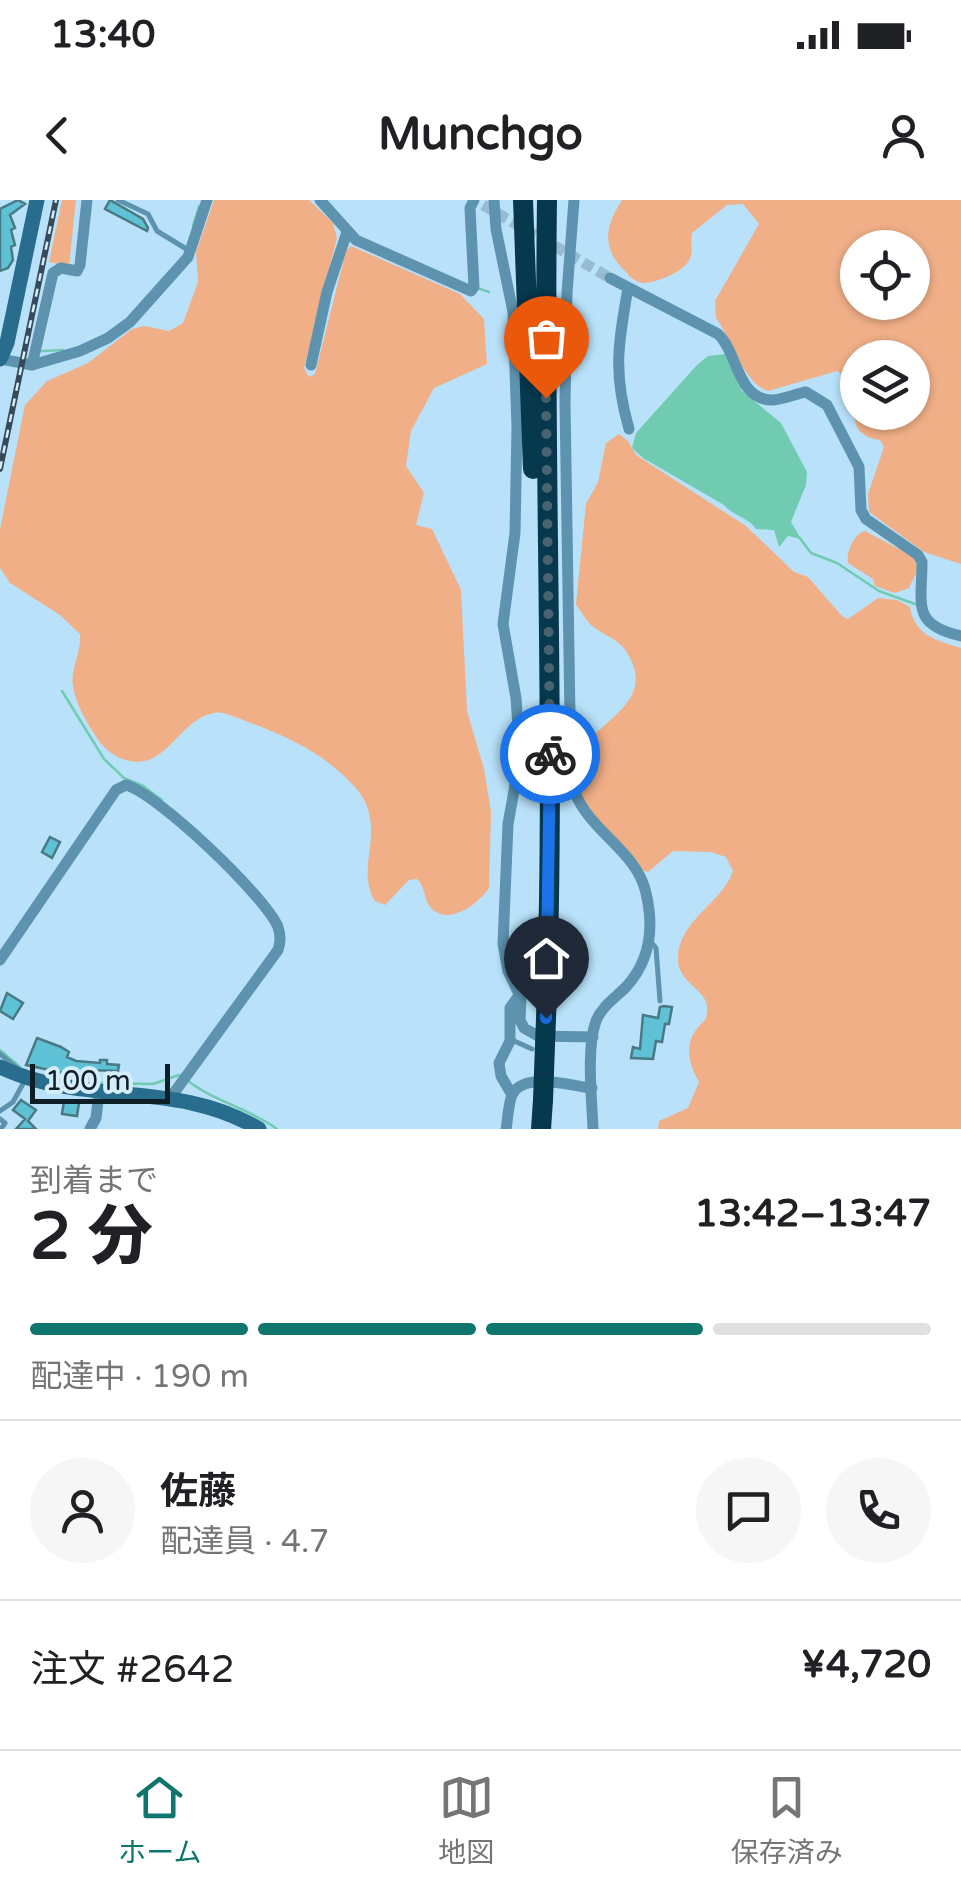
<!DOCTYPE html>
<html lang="ja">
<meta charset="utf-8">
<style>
:root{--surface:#fff;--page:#f6f6f6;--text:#202124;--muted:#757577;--line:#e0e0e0;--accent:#0f766e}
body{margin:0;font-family:"Varela Round","Noto Sans JP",sans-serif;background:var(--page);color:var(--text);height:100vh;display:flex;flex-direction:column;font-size:38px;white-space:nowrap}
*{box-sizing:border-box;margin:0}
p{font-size:32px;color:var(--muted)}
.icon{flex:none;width:55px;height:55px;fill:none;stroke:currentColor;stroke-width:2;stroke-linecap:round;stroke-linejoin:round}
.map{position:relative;height:929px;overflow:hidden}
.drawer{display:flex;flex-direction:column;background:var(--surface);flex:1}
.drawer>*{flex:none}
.controls{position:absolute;left:840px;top:30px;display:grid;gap:20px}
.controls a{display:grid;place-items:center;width:90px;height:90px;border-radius:50%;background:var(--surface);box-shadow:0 2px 8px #0004;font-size:50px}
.scale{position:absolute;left:30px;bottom:25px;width:140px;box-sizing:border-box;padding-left:10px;border:5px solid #0e1e26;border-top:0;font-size:28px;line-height:35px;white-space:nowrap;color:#0e1e26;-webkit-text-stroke:8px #d4edfb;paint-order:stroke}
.pin{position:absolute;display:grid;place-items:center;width:85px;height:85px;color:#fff;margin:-102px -42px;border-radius:50% 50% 50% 0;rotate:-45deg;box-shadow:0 0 10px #0007}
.pin .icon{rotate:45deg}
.courier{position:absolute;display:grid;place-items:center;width:100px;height:100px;margin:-50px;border:8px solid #1a73e8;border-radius:50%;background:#fff;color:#222;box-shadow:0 2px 12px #0007}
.headline em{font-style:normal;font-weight:800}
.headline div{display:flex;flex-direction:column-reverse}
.headline{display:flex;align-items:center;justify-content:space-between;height:170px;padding:0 30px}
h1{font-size:65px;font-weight:800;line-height:75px}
.bar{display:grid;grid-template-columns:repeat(4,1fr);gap:15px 10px;align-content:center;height:120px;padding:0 30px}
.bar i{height:12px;border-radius:8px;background:var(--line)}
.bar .current{background:var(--accent)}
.bar p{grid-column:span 4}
.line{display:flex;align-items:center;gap:25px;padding:0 30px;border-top:2px solid var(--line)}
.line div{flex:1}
.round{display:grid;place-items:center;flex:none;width:105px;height:105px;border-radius:52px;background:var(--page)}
.status{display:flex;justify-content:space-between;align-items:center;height:70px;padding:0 50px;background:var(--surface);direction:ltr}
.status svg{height:28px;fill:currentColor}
header{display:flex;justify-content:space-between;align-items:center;height:130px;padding:0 30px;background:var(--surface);font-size:45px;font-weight:800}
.tab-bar{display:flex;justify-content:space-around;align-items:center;height:140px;border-top:2px solid var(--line);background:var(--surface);font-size:28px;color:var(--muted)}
.tab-bar a{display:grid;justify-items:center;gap:5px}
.tab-bar .current{color:var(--accent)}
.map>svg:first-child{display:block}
.green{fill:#f0af87;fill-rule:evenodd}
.water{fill:#70cbb0}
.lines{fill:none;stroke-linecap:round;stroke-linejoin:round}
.stream{stroke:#70cbb0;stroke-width:2.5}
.building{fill:#5ec1d5;stroke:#497983;stroke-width:2.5}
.street-tunnel{stroke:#97bbd0;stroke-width:11;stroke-dasharray:11 5.5;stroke-linecap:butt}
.lane{stroke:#5e93af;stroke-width:5}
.street{stroke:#5e93af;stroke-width:11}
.secondary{stroke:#286d8d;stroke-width:15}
.highway{stroke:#06384e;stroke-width:20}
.rail-casing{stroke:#364b57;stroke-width:6}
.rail{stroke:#d4edfb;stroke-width:2.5;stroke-dasharray:8;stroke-linecap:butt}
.highway-bridge{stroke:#06384e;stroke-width:20}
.done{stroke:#4a6370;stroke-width:10;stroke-dasharray:0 18}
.route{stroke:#1a73e8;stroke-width:12}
</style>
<div class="status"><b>13:40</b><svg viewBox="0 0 49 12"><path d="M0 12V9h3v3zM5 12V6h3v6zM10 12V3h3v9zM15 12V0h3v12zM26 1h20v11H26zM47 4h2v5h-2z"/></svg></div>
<header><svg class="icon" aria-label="back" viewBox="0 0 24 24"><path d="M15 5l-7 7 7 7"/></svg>Munchgo<svg class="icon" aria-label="person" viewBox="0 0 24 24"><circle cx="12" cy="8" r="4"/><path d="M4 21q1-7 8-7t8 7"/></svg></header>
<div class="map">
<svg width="961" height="929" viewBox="0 0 961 929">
<rect width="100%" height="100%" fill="#b9e2fa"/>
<!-- green -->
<path class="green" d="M62 0H76L69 66 49 62Z
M214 0H309L333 23 337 38 304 168 309 177 315 174 346 51 351 46 460 94 484 119 487 164 434 188 411 231 406 266 424 293 416 325 432 329 461 390 467 511 484 569 491 612 489 688C479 703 450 726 432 709 423 701 426 687 417 679L409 680 385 705 375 701C353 666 391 626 354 586 324 553 284 535 243 520 234 517 223 511 214 513 178 519 165 575 123 559 114 556 105 549 99 541 88 525 76 506 73 486 70 468 82 452 80 434L60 415 10 383 0 368V329L25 205 47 181 88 163 132 129 144 126 169 131 183 123 198 82 196 52Z
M622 0H961V364L924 352 869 312 868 294 884 247 880 240C833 233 872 190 837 171L768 191C744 184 731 138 716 118L715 101 759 24 743 4 727 5 692 33C690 41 693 48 691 56 687 71 658 82 645 83 637 84 629 76 625 71 601 48 605 26 622 0ZM858 48H912V102H858ZM858 158H912V212H858Z
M619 234 628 241 636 255 746 326 794 372 808 377 842 416 848 419 878 398 897 400 910 407C915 436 936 440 961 448V929H658L659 921 688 908 699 882C688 862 683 844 700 825 705 819 706 821 707 812 711 791 679 784 678 761 676 721 722 704 733 671L726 657 711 652 673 651 648 672 640 670C622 647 577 604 574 575 570 526 666 512 626 451 617 437 599 434 589 423 584 417 580 410 576 404L586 304 598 282 606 243Z
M865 331 914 357 918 369 909 388 895 393 875 386 873 379 848 363C846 352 854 334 865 331Z"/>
<!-- water -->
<path class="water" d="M726 154 742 191 781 223 807 272 806 285 791 322 801 339 788 336 779 347 774 330 756 329C748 317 733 316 724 305L643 258 632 248 636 233 697 165 708 156Z"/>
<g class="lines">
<!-- stream -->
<path class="stream" d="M193 26 199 6
M480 89 489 92
M42 151 63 150
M799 337 811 353 837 363 879 391 915 404
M62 491 104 559 124 578 143 586 162 600
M0 850 20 867
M187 880C214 902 249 908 277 929
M93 883 153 884 179 875"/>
</g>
<!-- building -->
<path class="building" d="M18 0 25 4 10 15 15 28 11 30 15 45 11 47 13 60 8 68 0 71V9Z
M110 0 143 19 148 28 147 31 105 9Z
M50 637 60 642 52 658 42 652Z
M7 793 23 803 13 819 0 811Z
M664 806 672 807 669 824H665L662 842 656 841 653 859 631 858 633 847 640 849 643 815 658 818 660 807Z
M37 838 61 847 69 852 67 857 76 861 100 863V860H107V864L119 865 118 871 88 870 87 878 26 865Z
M21 900 36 910 28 921 36 929H16L25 919 13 910Z
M64 901 79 903 77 916 62 914Z"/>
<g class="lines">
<!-- street-tunnel -->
<path class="street-tunnel" d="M483 5 610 78"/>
<!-- lane -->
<path class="lane" d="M118 0 148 14 157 31 188 50
M651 742 656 748 660 801
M512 840 532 849
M0 854 17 868
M0 911 13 902 25 880
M0 919 5 923 1 929"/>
<!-- street -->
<path class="street" d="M320 0 356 40 471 91 474 87 470 8 474 0
M494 0 496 29 513 112 517 227 515 333 503 424 516 498 520 557 508 624 503 744 508 771 521 798 520 820 524 828 538 836 593 837
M574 0 567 93 565 202 571 580C582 630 636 647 646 693 654 727 651 760 626 787 615 798 602 806 596 821 586 848 592 900 593 929
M610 78 718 134C738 152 737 201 773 200 784 199 795 194 806 192L827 205 859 267 861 310 866 319 918 355 922 362C922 404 911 425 961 436
M628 88C618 145 613 173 629 229
M0 159 32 165 80 151 108 138 130 122 188 57 207 0
M32 165 53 73 61 68 77 71 80 65 87 0
M311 165 327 92 347 32
M0 760 116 590 126 585C158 594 265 696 278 727 281 736 281 742 278 750L171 897
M512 895 501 876 499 863 510 841V808L520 794
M90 929 96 918 99 892
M506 929C508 919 508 905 512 895 524 871 571 886 592 888"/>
<!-- secondary -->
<path class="secondary" d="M0 159 7 143 37 0
M0 867C85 907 176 879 259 929"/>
<!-- highway -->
<path class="highway" d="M523 0 533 269
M546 818C556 546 543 273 547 0
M541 929 543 900"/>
<defs>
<path id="rail" d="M0 269 56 0"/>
</defs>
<!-- rail casing -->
<use href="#rail" class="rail-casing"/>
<!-- rail -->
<use href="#rail" class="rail"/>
<!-- highway-bridge -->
<path class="highway-bridge" d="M543 900 546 818"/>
</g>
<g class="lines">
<!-- done -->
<path class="done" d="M546 198 550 554"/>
<!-- route -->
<path class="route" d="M546 818 550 554"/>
</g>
</svg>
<div class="controls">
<a><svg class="icon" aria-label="locate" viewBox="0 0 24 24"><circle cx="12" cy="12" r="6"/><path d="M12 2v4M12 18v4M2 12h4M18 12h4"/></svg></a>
<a><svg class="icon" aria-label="layers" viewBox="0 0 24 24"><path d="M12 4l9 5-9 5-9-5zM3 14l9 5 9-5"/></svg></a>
</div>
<div class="scale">100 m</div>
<div class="pin" style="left:546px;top:198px;background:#ea580c"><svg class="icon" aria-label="bag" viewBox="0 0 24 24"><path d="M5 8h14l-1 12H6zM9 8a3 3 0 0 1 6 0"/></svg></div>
<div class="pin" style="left:546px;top:818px;background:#1f2937"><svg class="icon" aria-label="home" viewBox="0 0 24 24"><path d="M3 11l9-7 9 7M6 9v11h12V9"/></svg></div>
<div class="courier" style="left:550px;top:554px"><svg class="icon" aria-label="bike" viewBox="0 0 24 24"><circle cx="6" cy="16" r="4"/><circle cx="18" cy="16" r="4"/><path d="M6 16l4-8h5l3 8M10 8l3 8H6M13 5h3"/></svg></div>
</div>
<section class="drawer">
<div class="headline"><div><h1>2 分</h1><p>到着まで</p></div><em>13:42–13:47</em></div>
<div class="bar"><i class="current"></i><i class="current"></i><i class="current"></i><i></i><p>配達中 · 190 m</p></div>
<div class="line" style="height:180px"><a class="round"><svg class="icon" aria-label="person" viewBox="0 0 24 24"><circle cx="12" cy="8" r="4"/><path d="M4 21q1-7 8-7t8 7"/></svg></a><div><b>佐藤</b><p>配達員 · 4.7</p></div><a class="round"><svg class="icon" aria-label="chat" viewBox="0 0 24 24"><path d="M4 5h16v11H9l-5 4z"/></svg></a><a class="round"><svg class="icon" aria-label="phone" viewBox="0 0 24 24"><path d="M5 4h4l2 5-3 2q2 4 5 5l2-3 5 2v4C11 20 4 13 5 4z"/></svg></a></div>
<div class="line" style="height:130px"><div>注文 #2642</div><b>¥4,720</b></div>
</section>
<nav class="tab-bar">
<a class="current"><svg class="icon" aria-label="home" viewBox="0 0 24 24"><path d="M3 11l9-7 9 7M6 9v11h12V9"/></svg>ホーム</a>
<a><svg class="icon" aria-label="map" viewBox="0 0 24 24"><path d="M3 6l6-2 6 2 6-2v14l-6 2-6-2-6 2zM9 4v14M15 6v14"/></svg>地図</a>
<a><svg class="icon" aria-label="saved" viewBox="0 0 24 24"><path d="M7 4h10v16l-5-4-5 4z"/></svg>保存済み</a>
</nav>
